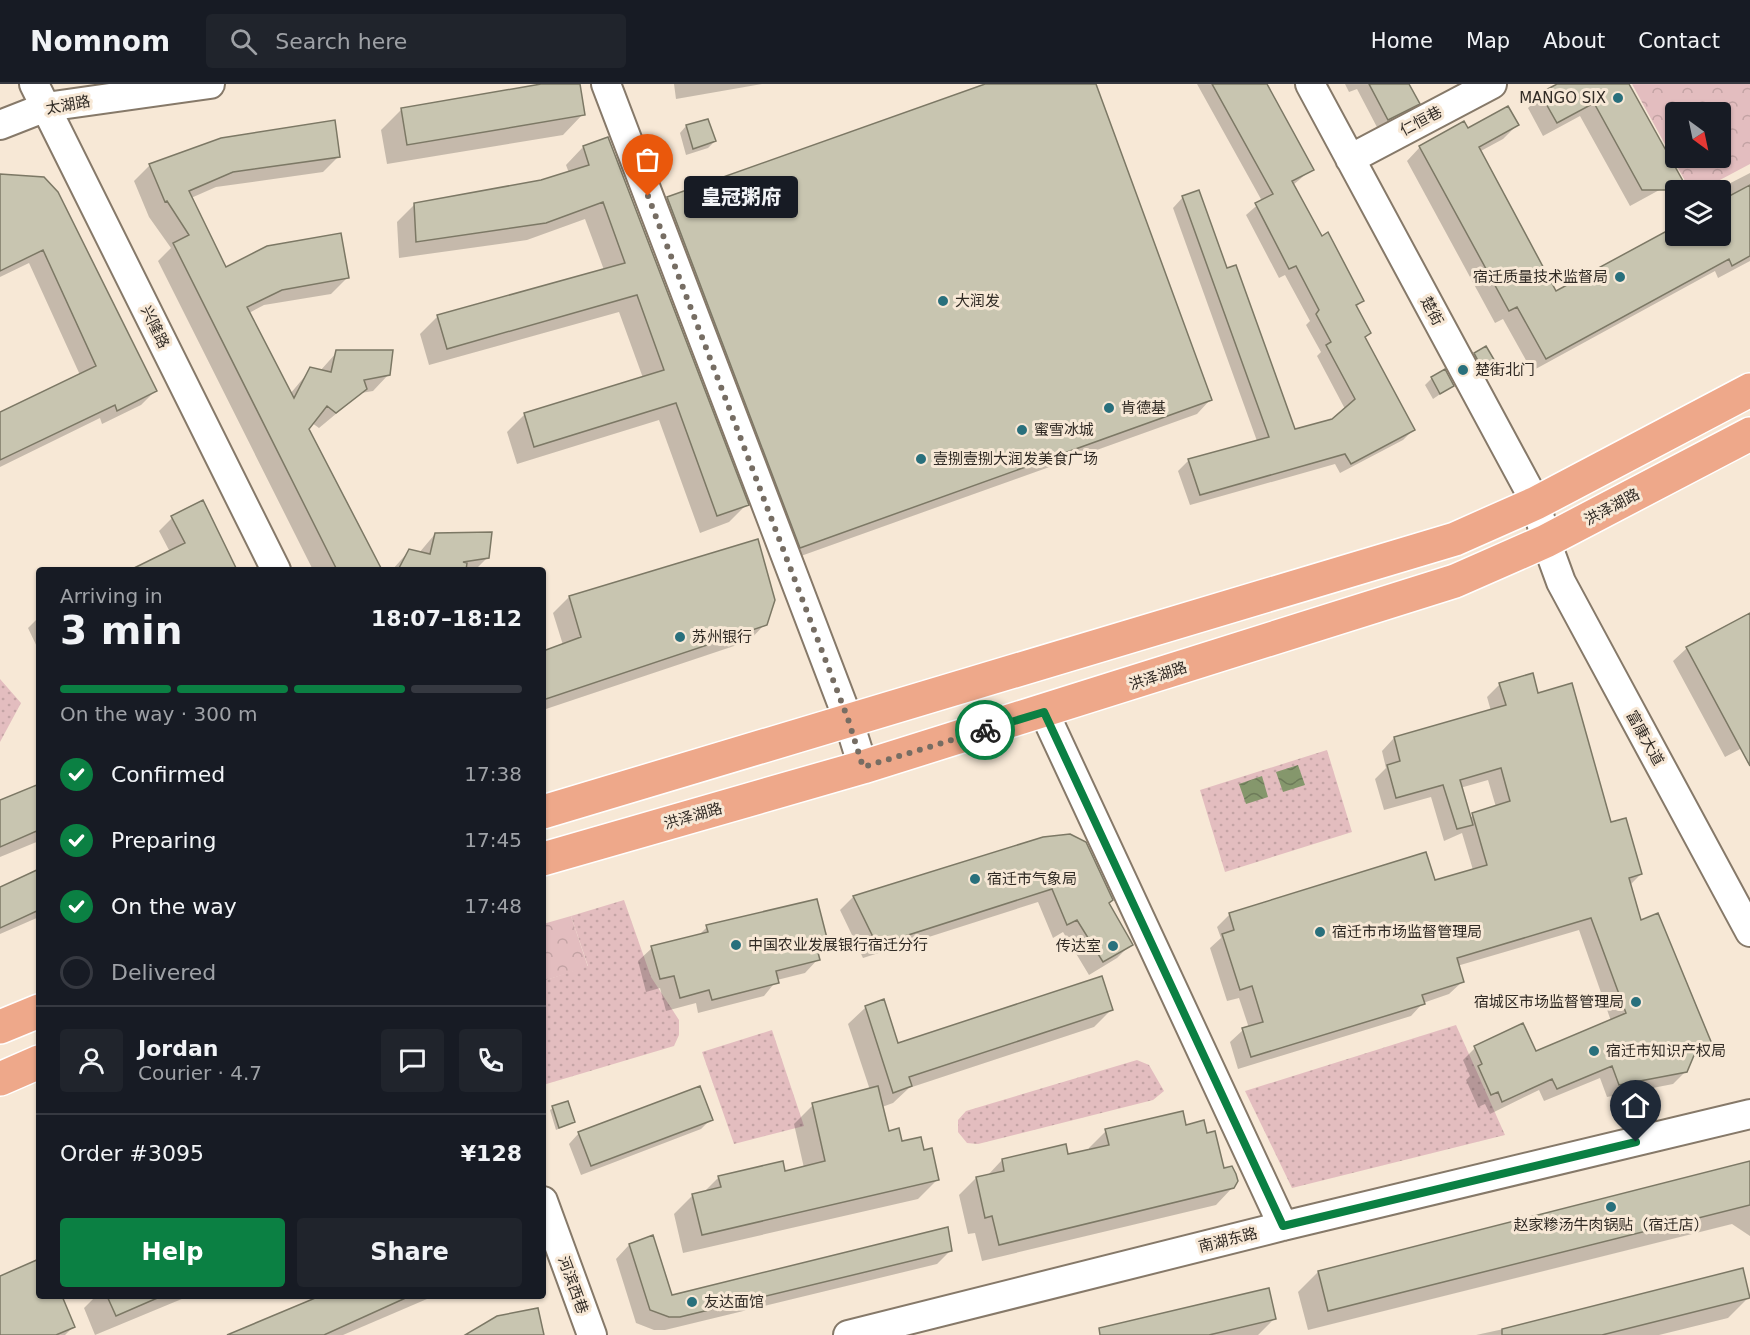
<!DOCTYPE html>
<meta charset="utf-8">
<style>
:root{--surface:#171b24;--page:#20242c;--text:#f1f3f6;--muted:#9ea1a6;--line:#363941;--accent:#0b8043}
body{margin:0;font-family:"DejaVu Sans","Noto Sans SC",sans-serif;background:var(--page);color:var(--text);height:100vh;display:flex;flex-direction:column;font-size:22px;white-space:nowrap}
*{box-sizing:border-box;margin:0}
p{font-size:20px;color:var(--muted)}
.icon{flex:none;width:33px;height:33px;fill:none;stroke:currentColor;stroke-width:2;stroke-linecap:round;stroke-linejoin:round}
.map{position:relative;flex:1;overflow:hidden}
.panel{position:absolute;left:36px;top:483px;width:510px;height:732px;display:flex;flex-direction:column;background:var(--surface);border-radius:6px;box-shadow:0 2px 4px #0004}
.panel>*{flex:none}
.needle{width:39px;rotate:147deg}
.buttons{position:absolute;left:1665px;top:18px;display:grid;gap:12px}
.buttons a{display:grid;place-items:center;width:66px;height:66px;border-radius:6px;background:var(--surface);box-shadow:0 2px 4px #0004;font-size:30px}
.pin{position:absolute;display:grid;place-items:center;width:51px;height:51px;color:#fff;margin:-62px -26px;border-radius:50% 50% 50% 0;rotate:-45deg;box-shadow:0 0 6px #0007}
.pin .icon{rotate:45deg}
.courier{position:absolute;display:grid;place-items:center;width:60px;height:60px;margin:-30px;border:4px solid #0b8043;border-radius:50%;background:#fff;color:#222;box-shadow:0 2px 8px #0007}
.bubble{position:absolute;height:42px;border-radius:6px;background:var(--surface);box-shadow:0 2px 4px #0004;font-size:20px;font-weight:800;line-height:42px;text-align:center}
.head em{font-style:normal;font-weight:800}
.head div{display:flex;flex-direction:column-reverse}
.head{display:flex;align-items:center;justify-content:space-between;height:102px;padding:0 24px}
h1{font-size:39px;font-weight:800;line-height:45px}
.bar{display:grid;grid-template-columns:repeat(4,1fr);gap:9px 6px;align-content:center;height:72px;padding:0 24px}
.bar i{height:8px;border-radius:4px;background:var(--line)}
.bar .active{background:var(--accent)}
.bar p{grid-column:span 4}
.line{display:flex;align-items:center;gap:15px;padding:0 24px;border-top:2px solid var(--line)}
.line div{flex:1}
.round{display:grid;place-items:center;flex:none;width:63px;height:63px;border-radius:6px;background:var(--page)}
ol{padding:0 24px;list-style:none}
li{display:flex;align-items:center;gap:18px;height:66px}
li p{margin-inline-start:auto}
li .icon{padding:6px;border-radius:50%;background:var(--accent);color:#fff;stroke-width:4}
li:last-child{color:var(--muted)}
li i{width:33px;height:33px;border:3px solid var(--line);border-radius:50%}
.cta{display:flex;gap:12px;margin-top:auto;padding:12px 24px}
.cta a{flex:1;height:69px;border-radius:6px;background:var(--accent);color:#fff;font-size:24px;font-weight:800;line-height:69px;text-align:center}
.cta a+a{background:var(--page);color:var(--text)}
header{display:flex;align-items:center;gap:36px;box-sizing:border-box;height:84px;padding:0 30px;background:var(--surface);border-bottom:2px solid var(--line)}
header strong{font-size:28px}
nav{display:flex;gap:33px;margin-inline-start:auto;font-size:21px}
.search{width:420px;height:54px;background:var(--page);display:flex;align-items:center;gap:15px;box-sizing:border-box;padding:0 21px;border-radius:6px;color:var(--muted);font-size:22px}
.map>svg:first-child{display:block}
.park{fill:url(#park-crowns);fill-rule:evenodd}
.garden{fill:url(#garden-dots)}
.water{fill:url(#water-waves)}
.shadow{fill:#0003;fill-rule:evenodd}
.building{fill:#c8c5b0;stroke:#7c7865;stroke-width:1.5}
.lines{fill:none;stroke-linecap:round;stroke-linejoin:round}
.minor-casing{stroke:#867969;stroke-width:32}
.major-casing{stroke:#fff;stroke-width:36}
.minor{stroke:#fff;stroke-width:28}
.major{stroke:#eea88a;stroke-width:33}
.done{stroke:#766d63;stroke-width:6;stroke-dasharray:0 10.8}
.route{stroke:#0b8043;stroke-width:8}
.poi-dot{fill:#29707c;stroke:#f7e8d6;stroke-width:2}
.labels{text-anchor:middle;stroke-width:6;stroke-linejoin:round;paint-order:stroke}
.poi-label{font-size:15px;fill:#312b25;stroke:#f7e8d6;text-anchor:start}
.street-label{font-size:15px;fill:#312b25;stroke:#f7e8d6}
</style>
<header>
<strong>Nomnom</strong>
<div class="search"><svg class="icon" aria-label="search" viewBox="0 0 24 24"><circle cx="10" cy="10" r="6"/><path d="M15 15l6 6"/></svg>Search here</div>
<nav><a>Home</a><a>Map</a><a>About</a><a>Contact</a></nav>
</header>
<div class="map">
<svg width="1750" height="1251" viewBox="0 0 1750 1251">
<defs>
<pattern id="park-crowns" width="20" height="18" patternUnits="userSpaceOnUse" patternTransform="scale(1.5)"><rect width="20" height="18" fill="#e3bdbf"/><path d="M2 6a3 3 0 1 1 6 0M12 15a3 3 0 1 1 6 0" fill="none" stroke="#c3a3a4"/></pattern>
<pattern id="garden-dots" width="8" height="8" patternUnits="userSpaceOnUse" patternTransform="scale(1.5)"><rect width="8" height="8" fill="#e3bdbf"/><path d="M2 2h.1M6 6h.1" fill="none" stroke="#c3a3a4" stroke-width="1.8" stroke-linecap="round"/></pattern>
<pattern id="water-waves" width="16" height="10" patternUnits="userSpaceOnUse" patternTransform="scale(1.5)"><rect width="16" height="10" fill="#85976c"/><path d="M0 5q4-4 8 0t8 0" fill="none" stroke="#6d7b59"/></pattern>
</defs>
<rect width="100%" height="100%" fill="#f7e8d6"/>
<!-- park -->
<path class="park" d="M1632 0H1750V80L1701 106H1690ZM1676 28H1720V74H1676Z
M571 832 588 883 543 897V840Z"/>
<!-- garden -->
<path class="garden" d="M0 595 21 619 0 658Z
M1327 666 1352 748 1225 788 1200 706Z
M624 816 651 893 679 936V951L674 962 543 1001V897L588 882 571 832Z
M1456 941 1505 1051 1292 1104 1245 1007Z
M772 946 804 1042 734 1060 702 968Z
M1137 976 1149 981 1164 1007 1153 1016 978 1060 967 1059 958 1048V1036L966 1027Z"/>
<!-- water -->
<path class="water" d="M1298 681 1305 701 1283 708 1276 688Z
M1262 692 1268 713 1246 720 1239 700Z"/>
<!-- shadow -->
<path class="shadow" d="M550 0H578L583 30 563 51 387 80 381 46 401 26Z
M674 0H762L676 15Z
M990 0H1095L1210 316 1197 330 787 477 654 128 668 115Z
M1197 0H1265L1312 85 1293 101 1321 154 1362 217 1355 224 1364 254 1413 346 1403 356 1340 389 1335 380 1190 421 1178 387 1189 376 1257 357 1173 124 1183 113 1226 186 1294 347 1333 337 1345 325 1317 272 1321 268 1306 241 1310 237 1285 191 1279 194 1246 131 1262 117Z
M1345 0H1408L1418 19 1407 30 1378 45 1357 5 1349 8Z
M1560 0H1628L1663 104 1630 122 1580 32 1543 52 1528 24 1541 11Z
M707 36 715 57 708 64 686 71 680 49 686 42Z
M1517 41 1503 55 1479 68 1556 209 1676 152H1720V106H1717L1750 89V177L1718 194 1715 187 1532 287 1503 235 1495 239 1407 77 1420 63 1468 46Z
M608 55 747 420 729 438 700 449 659 336 517 380 507 348 525 330 643 294 619 228 429 281 420 250 438 232 604 186 585 135 527 156 399 174 397 138 415 120 542 98 569 89 566 81 583 63Z
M339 72 323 88 216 103 191 114 225 185 347 194 331 210 264 221 249 229 290 310 311 285 320 287 337 268 389 290 373 307 361 309 319 344 312 339 308 344 380 486H313L158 177 171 164 149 133 134 97 150 81Z
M44 94 65 121 155 307 141 321 102 340 100 334 0 383V330L80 291 29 179 0 193V95Z
M1475 270 1494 278 1476 291 1468 277Z
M1432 294 1452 302 1433 315 1425 301Z
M203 418 235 486H133L170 468 159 447 172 434Z
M435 450 488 473 475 486H392L409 467 419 469Z
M569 513 765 540 749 557 543 626V569L563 561 553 529Z
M1750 530V673L1744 663 1725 673 1673 577 1687 564Z
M39 533V567L28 544Z
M1500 600 1537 610 1641 790 1630 801 1640 838 1711 960 1690 976 1686 987 1673 1000 1607 1013 1600 994 1544 1017 1539 1006 1490 1030 1485 1020 1478 1023 1466 996 1470 992 1463 976 1475 964 1535 969 1611 937 1579 846 1457 882 1462 898 1449 910 1423 919 1411 932 1238 985 1230 958 1243 946 1249 944 1239 914 1227 917 1210 864 1221 854 1217 843 1230 830 1434 798 1473 786 1462 749 1444 757 1431 713 1384 726 1375 695 1386 684 1382 667 1394 654 1491 627 1487 613ZM1488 696 1496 723 1469 734 1460 704Z
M39 701V757L0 773V718Z
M1043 755 1108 820 1131 860 1117 874 1089 891 1063 848 1053 854 1038 818 863 874 840 826 853 813Z
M39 787V833L0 850V804Z
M707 843 827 857 816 868 818 875 805 889 777 896 764 912 698 929 696 919 666 927 660 904 646 908 638 877 652 864 698 852Z
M866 923 897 961 1111 926 1094 943 909 1004 893 1019 882 1023 888 1048 901 1059 923 1068 937 1096 918 1115 683 1169 674 1130 693 1111 703 1109 719 1093 783 1089 804 1084 794 1040 813 1021 870 1006 848 940Z
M553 1024 574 1038 556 1046 550 1026Z
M711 1035 701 1045 581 1091 569 1060 579 1049Z
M1185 1043 1206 1051 1233 1103 1216 1121 982 1177 975 1149 968 1150 959 1111 976 1094 987 1092 1002 1076 1067 1072 1089 1067V1064L1106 1047Z
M1750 1078V1152L1732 1140 1308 1246 1298 1208 1318 1188Z
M629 1161 671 1213 950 1167 937 1180 665 1246H654L636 1239 616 1175Z
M39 1183V1212H60L74 1242 65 1251H0V1194Z
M96 1212H189L95 1251 84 1224Z
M321 1212H434L343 1251H228Z
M1748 1214 1728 1234 1659 1251H1476L1522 1241Z
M1274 1235 1258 1251H1113Z"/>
<!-- building -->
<path class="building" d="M541 0H580L585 31 407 61 401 24Z
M985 0H1096L1212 316 800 464 667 113Z
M1212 0H1267L1314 86 1292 97 1322 152 1328 148 1364 217 1356 221 1371 249 1365 253 1415 346 1351 380 1345 370 1200 411 1188 375 1269 353 1182 112 1199 106 1227 184 1236 181 1295 345 1332 335 1355 315 1326 261 1331 258 1316 230 1319 226 1296 182 1289 185 1255 119 1273 110Z
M1369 0H1409L1420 20 1388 36Z
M1557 0H1629L1688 106H1642L1594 19 1557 39 1540 9Z
M1508 22 1519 41 1479 63 1556 207 1676 142V152H1720V117L1750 101V172L1732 182 1729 175 1546 275 1517 223 1509 227 1419 62 1464 37 1468 44Z
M708 35 716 57 693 65 686 41Z
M335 36 340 73 233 88 189 107 226 183 267 162 341 149 349 194 282 206 247 223 294 314 310 283 331 288 336 266H393L390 291 364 296 367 305 336 329 327 322 309 345 382 486H337L173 159 189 151 167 117 165 118 149 80 221 54Z
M608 53 749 421 717 432 676 319 534 363 524 329 664 286 637 211 447 265 437 231 625 179 603 118 546 139 416 158 414 119 541 96 589 81 583 62Z
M0 90 44 93 58 108 157 307 117 327 115 321 0 376V328L96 282 43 166 0 187Z
M1486 262 1496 279 1483 286 1474 269Z
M1445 285 1454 302 1440 310 1431 293Z
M203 416 237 486H130L185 459 171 432Z
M492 448 489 474 463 478 467 479 466 486H398L409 465 430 470 435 449Z
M758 455 775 516 767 541 543 616V567L581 553 569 512Z
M1750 529V682L1686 563Z
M1533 589 1538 609 1572 599 1611 738 1626 734 1642 790 1629 794 1641 836 1658 829 1712 960 1695 969 1687 988 1619 1001 1612 982 1557 1005 1552 995 1502 1018 1498 1008 1491 1011 1478 982 1482 980 1474 962 1523 939 1536 967 1626 929 1591 834 1457 874 1464 898 1422 911 1425 920 1251 973 1242 944 1263 938 1252 902 1240 906 1222 850 1234 846 1229 829 1426 768 1435 796 1487 781 1472 729 1510 717 1501 684 1460 696 1473 741 1457 745 1443 701 1396 714 1387 681 1400 677 1394 653 1506 621 1499 599Z
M39 700V746L0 763V716Z
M1070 750 1086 758 1113 816 1109 819 1133 861 1103 878 1077 836 1067 841 1052 805 877 861 853 812 1043 753Z
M39 785V826L0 844V803Z
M817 815 828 858 816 861 820 876 776 887 779 899 712 916 709 906 680 914 674 892 660 895 651 862 708 848 706 841Z
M1102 892 1113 926 909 993 912 1002 893 1009 865 922 884 915 898 959Z
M700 1002 713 1036 591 1082 578 1048Z
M878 1002 889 1047 899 1044 902 1057 921 1053 924 1066 932 1064 939 1096 702 1151 692 1110 721 1103 718 1092 783 1077 785 1087 825 1077 812 1019Z
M568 1017 575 1038 559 1044 552 1022Z
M1183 1027 1186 1041 1204 1036 1207 1049 1215 1047 1224 1084 1232 1082 1236 1090 1238 1097 1234 1104 999 1161 992 1132 985 1134 976 1093 1004 1087 1002 1075 1066 1060 1068 1070 1109 1061 1105 1045Z
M1750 1077V1121L1328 1227 1318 1187Z
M948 1143 952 1167 680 1233H669L650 1226 629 1160 653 1151 672 1211Z
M39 1175V1212H62L75 1243 56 1251H0V1192Z
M1743 1184 1750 1214 1602 1251H1502V1245Z
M1269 1204 1276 1235 1209 1251H1100L1099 1244Z
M107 1212H162L116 1232Z
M320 1212H410L324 1251H227Z
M538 1224 544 1251H465L497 1232Z"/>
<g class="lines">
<defs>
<path id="minor" d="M34 0 276 486
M606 0 848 635 863 683
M1310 0 1536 419 1546 457 1561 498 1750 848
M0 41 46 23 210 0
M1350 75 1492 0
M1044 628 1283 1142
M543 1117 592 1251
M848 1251 1283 1142 1750 1030"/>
<path id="major" d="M543 728 1455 455 1536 419 1750 306
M543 775 863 683 1455 497 1546 457 1750 350
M0 943 39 927
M0 995 39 978"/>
</defs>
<!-- minor casing -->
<use href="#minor" class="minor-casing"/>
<!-- major casing -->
<use href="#major" class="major-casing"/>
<!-- minor -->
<use href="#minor" class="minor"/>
<!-- major -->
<use href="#major" class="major"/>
</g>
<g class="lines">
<!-- done -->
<path class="done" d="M648 112 848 635 863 683 985 646"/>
<!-- route -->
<path class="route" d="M985 646 1044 628 1283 1142 1636 1058"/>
</g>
<!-- markers -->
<g class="poi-dot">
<circle cx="1618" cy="14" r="6"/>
<circle cx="1620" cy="193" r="6"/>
<circle cx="943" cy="217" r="6"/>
<circle cx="1463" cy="286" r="6"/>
<circle cx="1109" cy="324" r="6"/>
<circle cx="1022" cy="346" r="6"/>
<circle cx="921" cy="375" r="6"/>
<circle cx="680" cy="553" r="6"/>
<circle cx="975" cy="795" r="6"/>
<circle cx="1320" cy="848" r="6"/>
<circle cx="736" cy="861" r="6"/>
<circle cx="1113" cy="862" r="6"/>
<circle cx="1636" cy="918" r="6"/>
<circle cx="1594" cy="967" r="6"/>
<circle cx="1611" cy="1123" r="6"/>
<circle cx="692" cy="1218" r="6"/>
</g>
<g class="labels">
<!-- poi labels -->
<g class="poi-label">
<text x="1606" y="19" text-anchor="end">MANGO SIX</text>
<text x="1608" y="198" text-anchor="end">宿迁质量技术监督局</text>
<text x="955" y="222">大润发</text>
<text x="1475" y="291">楚街北门</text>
<text x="1121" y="329">肯德基</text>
<text x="1034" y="351">蜜雪冰城</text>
<text x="933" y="380">壹捌壹捌大润发美食广场</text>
<text x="692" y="558">苏州银行</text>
<text x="987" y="800">宿迁市气象局</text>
<text x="1332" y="853">宿迁市市场监督管理局</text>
<text x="748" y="866">中国农业发展银行宿迁分行</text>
<text x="1101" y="867" text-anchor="end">传达室</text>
<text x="1624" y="923" text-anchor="end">宿城区市场监督管理局</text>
<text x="1606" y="972">宿迁市知识产权局</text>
<text x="1611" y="1146" text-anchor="middle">赵家糁汤牛肉锅贴（宿迁店）</text>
<text x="704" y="1223">友达面馆</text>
</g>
<!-- street labels -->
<g class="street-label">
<text transform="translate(68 21) rotate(-10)" y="5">太湖路</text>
<text transform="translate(1421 37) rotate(-28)" y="5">仁恒巷</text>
<text transform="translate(1432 227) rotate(62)" y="5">楚街</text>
<text transform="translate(155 243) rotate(64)" y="5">兴隆路</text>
<text transform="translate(1612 423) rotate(-28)" y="5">洪泽湖路</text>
<text transform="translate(1158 592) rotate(-18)" y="5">洪泽湖路</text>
<text transform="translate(1645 654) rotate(61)" y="5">富康大道</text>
<text transform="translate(693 732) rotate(-16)" y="5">洪泽湖路</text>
<text transform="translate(1228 1156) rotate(-14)" y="5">南湖东路</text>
<text transform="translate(573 1201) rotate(70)" y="5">河滨西巷</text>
</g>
</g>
</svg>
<div class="buttons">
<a><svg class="needle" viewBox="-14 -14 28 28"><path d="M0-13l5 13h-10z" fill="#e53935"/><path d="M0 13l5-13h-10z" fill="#9ea1a6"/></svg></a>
<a><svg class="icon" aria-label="layers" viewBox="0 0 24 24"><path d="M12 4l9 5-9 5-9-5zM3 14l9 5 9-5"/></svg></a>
</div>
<div class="pin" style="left:648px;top:112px;background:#ea580c"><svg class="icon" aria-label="bag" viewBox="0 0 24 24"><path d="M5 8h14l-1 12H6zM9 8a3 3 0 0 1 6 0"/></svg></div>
<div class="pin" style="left:1636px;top:1058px;background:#1f2937"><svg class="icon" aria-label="home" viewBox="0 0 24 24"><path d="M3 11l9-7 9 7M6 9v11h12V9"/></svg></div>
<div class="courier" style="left:985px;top:646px"><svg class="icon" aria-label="bike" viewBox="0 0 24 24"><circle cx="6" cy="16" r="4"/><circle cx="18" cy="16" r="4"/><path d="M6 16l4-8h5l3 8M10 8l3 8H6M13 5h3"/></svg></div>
<div class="bubble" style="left:684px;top:92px;width:114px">皇冠粥府</div>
<section class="panel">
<div class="head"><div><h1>3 min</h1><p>Arriving in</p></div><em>18:07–18:12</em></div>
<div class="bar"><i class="active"></i><i class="active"></i><i class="active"></i><i></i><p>On the way · 300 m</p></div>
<ol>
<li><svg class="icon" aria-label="check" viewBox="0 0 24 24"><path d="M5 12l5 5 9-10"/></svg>Confirmed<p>17:38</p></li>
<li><svg class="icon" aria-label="check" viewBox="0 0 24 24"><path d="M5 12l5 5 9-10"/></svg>Preparing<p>17:45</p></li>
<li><svg class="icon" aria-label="check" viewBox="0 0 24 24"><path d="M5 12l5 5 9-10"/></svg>On the way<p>17:48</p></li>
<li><i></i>Delivered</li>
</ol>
<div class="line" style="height:108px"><a class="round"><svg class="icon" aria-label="person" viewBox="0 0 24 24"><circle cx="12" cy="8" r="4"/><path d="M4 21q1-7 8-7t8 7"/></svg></a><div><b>Jordan</b><p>Courier · 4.7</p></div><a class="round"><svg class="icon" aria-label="chat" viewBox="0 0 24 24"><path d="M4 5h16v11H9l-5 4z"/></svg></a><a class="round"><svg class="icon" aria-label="phone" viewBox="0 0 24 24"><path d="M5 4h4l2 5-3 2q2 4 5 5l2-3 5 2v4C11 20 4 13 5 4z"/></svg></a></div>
<div class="line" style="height:78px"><div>Order #3095</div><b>¥128</b></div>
<div class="cta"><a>Help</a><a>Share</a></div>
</section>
</div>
